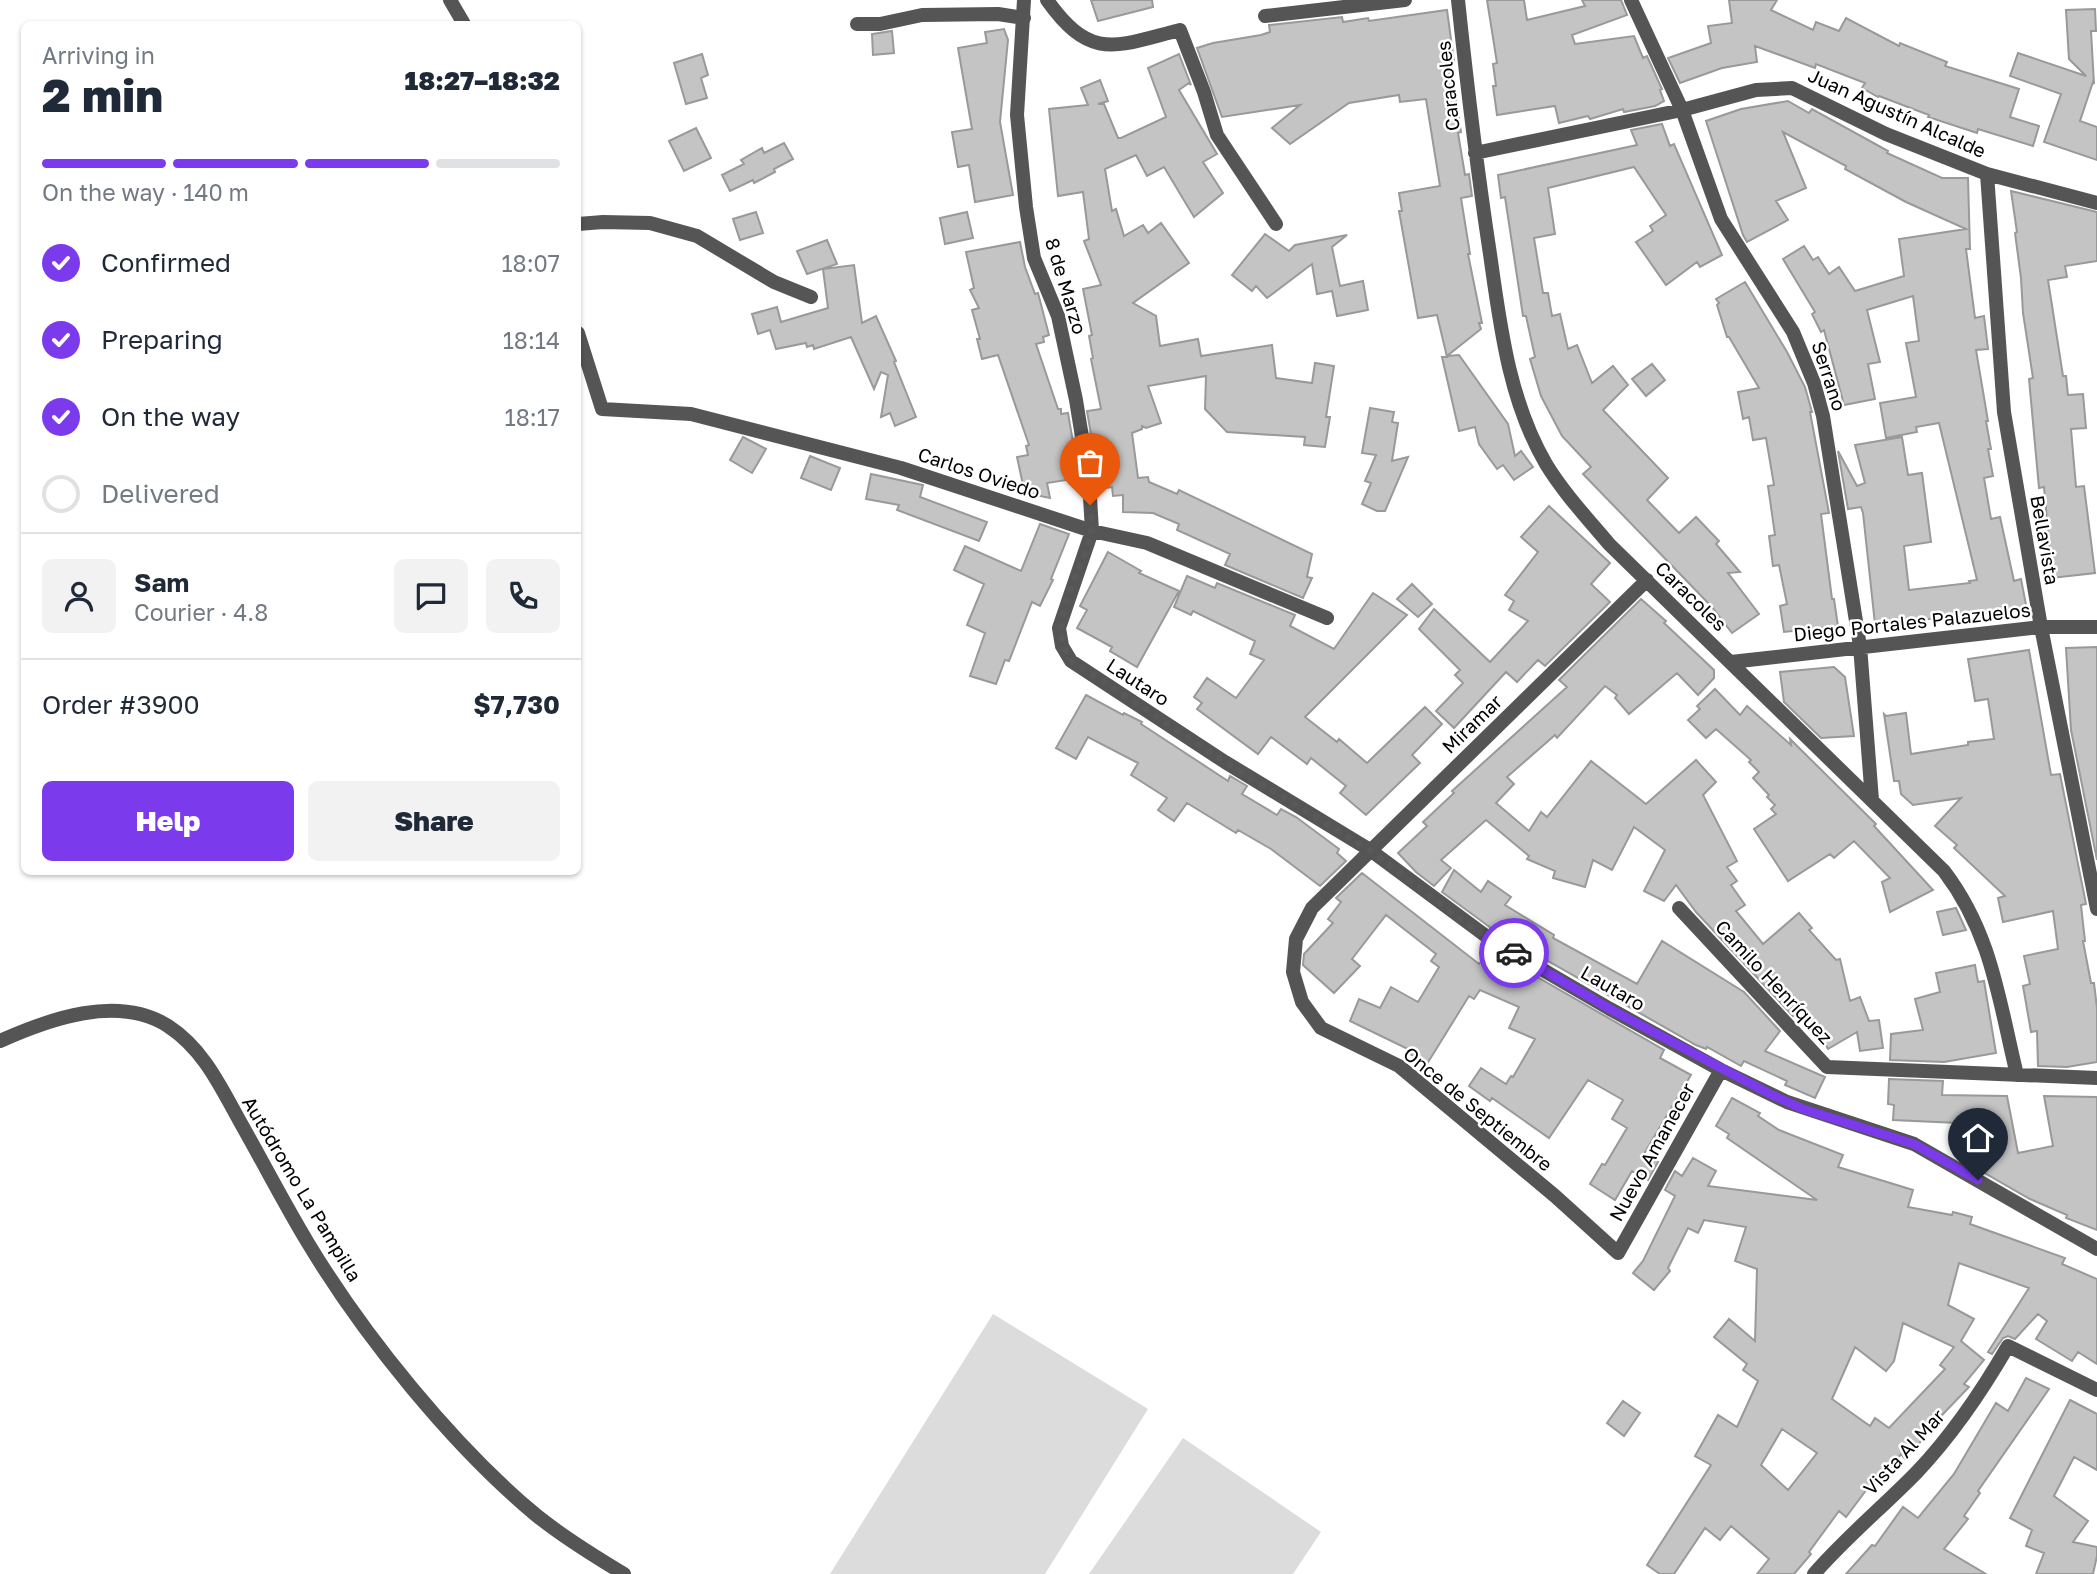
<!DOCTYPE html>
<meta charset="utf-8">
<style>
:root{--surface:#fff;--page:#f2f2f3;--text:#1f2937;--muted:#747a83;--line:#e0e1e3;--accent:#7c3aed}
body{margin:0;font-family:"Golos Text",sans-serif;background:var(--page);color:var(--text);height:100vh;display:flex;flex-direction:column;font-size:26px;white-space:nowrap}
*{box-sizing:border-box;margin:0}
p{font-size:23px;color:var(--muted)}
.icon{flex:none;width:38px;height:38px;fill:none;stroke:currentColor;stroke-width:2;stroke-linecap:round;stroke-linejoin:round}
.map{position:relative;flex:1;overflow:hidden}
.drawer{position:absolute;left:21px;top:21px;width:560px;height:854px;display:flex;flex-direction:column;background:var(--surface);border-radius:10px;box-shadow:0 2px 5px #0004}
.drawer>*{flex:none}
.pin{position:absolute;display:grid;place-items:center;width:60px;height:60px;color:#fff;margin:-72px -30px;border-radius:50% 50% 50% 0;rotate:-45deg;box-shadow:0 0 7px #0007}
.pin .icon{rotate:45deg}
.courier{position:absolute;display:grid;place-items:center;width:70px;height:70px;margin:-35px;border:5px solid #7c3aed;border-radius:50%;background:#fff;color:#222;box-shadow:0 2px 9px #0007}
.summary em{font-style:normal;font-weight:800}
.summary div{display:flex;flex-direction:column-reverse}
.summary{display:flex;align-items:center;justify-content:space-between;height:119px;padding:0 21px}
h1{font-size:46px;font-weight:800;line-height:52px}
.bar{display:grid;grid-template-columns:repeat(4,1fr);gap:10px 7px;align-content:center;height:84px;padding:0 21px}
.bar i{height:9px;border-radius:5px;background:var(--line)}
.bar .current{background:var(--accent)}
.bar p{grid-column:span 4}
.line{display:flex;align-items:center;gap:18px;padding:0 21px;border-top:2px solid var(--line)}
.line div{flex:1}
.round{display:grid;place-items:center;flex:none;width:74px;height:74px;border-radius:10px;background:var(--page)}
ol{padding:0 21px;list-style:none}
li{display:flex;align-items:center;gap:21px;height:77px}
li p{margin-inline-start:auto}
li .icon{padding:7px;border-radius:50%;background:var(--accent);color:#fff;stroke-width:4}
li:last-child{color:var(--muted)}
li i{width:38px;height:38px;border:4px solid var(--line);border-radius:50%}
.button{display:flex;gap:14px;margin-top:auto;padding:14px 21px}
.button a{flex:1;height:80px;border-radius:10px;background:var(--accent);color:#fff;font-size:28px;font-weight:800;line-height:80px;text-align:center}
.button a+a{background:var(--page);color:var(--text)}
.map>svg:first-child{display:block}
.green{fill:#dcdcdc}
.building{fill:#c4c4c4;stroke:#999;stroke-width:2;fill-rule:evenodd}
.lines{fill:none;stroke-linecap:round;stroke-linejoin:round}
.minor{stroke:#555;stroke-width:14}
.done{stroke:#595959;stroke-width:7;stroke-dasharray:0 12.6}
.route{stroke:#7c3aed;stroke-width:9}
.labels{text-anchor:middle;stroke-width:5;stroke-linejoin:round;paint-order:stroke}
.street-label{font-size:19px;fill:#000;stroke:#fff}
</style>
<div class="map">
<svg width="2097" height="1574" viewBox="0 0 2097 1574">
<rect width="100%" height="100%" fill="#fff"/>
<!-- green -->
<path class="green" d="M993 1314 1148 1409 1045 1574H830Z
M1183 1438 1321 1532 1293 1574H1089Z"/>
<!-- building -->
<path class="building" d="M1091 0H1152L1153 7 1098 21Z
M1487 0H1524L1527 20 1585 6 1582 0H1621L1627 15 1572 35 1575 44 1634 36 1643 58 1647 56 1662 89 1660 90 1664 101 1655 106 1624 112 1623 109 1590 119 1588 116 1559 123 1555 106 1497 115 1493 86H1496L1493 64 1497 63Z
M1729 0H1777L1771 10 1813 30 1816 22 1839 31 1846 18 1899 46 1900 43 1947 62 1945 66 2019 89 2010 117 2039 126 2033 146 1978 129 1977 133 1928 117 1929 115 1879 96 1878 97 1862 88 1865 83 1816 64 1815 68 1755 46 1757 62 1722 68 1680 83 1668 58 1711 43 1708 26 1732 23Z
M2095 9 2096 31H2091L2094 84 2093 82 2080 121 2097 127V160L2044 142 2061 94 2010 76 2018 53 2086 76 2069 59 2066 10Z
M1447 10 1454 61 1449 62 1453 100H1456L1461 132 1458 133 1465 175 1469 174 1472 196 1461 198 1470 254H1468L1482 323H1479L1481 329 1447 356 1459 355 1508 424 1515 456 1521 451 1533 467 1514 480 1503 465 1497 469 1479 444 1475 427 1459 431 1442 357H1447L1437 315 1418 318 1399 211H1402L1399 193 1440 186 1426 99 1400 102 1399 95 1349 103 1290 144 1272 128 1300 105 1222 117 1197 48 1213 43 1261 35 1270 32 1269 25 1342 17 1343 22 1368 18 1369 21Z
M1004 29 1008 40 1000 122 1013 195 975 202 969 165 958 167 952 132 972 129 958 48 987 43 985 32Z
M892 31 894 53 873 55 872 34Z
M702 54 708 75 701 78 707 98 686 104 674 63Z
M1179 54 1191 85 1189 83 1179 90 1217 154 1203 162 1223 193 1194 217 1164 167 1147 176 1136 155 1105 169 1112 211 1116 209 1124 236 1143 225 1148 233 1161 223 1189 263 1133 303 1156 316 1160 346 1198 339 1201 356 1272 345 1276 378 1312 383 1315 363 1334 366 1326 417H1330L1325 447 1304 445 1305 437 1227 432 1205 409 1206 376 1148 386 1161 423 1146 428 1142 426V429L1132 433 1138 478 1148 477 1149 482 1177 494 1179 490 1312 554 1307 577 1312 578 1303 598 1225 565 1230 554 1177 530 1179 524 1153 513 1123 512V495L1113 496 1112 487 1105 488 1103 474 1098 475 1087 411 1101 409 1091 359 1093 358 1089 336 1092 335 1083 289 1101 285 1084 241 1089 239 1083 192 1058 196 1049 109 1088 105 1081 88 1100 80 1108 101 1098 104H1104L1118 138H1121L1166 117 1148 68Z
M1788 101 1809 113 1812 109 1888 151 1887 153 1942 178H1968L1970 249H1966L1975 318 1984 316 1988 349 1976 350 1988 421H1986L1991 449H1988L1993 476 1984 478 1991 519 2000 517 2014 581 2021 579 2027 610 1875 624 1863 513 1861 507 1848 509 1838 451 1857 486 1865 483 1855 445 1902 437 1908 475 1922 473 1931 542 1904 546 1909 590 1970 583 1969 581 1977 580 1939 423 1916 427 1917 432 1886 438 1880 403 1916 397 1906 343 1919 341 1913 296 1867 310 1880 362 1868 364 1875 399 1844 405 1824 330 1821 332 1812 314 1815 312 1783 259 1804 246 1813 260 1818 257 1829 274 1839 267 1855 291 1904 276 1899 239 1966 229 1906 202 1845 169 1846 166 1783 132 1806 188 1776 201 1788 220 1747 242 1743 235 1706 121 1741 109Z
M1662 124 1670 146 1674 144 1722 255 1700 267 1697 262 1666 285 1636 242 1653 231 1650 226 1666 215 1634 167 1548 188 1555 234 1534 238 1543 293H1548L1552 316 1560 314 1568 349 1577 345 1592 383 1613 366 1628 385 1603 410 1668 478 1647 500 1679 533 1696 517 1719 541 1716 544 1740 572 1728 573 1759 614 1732 633 1711 606 1583 474 1591 467 1562 436 1541 396 1530 359 1535 357 1526 316H1523L1505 197 1501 198 1498 175 1637 145 1631 130Z
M696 128 711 158 684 171 669 141Z
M784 143 793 159 774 169 775 172 754 183 753 180 730 191 722 175 744 164 741 160 762 148 764 153Z
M2011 191 2097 212V261L2065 266 2067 277 2048 280 2063 376H2066L2068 395 2083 394 2086 428 2071 429 2076 487 2084 486 2095 573 2052 578 2044 487 2039 488 2029 379 2033 378 2023 313 2021 278 2015 233 2017 232Z
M756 212 763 233 740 240 733 219Z
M967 212 973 238 945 244 940 218Z
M1265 234 1289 251 1295 245 1347 235 1332 247 1340 286 1363 281 1368 310 1337 316 1332 291 1317 294 1312 264 1267 298 1256 286 1252 291 1232 275Z
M827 240 837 264 807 274 797 251Z
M1020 242 1025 267 1035 294 1038 293 1049 335 1043 337 1044 342 1036 344 1058 409H1061V414L1068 413 1079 478 1047 483 1050 498 1030 494 1028 484 1023 485 1017 457 1028 455 1026 446 1029 445 998 355 982 359 977 339H980L972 310 979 308 970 290 974 288 966 252Z
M854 265 862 323 876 316 896 361 894 362 916 417 895 426 890 413 881 417 888 375 881 372 874 389 851 337 814 349 813 345 807 347 806 343 776 349 770 330 758 334 752 314 777 307 781 322 828 308 823 269Z
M1745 282 1787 352 1805 387 1812 412H1810L1829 513 1821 514 1832 599H1834L1838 626 1784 632 1780 606 1787 604 1779 565 1773 566 1769 536 1775 535 1768 486 1774 485 1766 438 1753 440 1749 417 1743 419 1738 392 1759 388 1729 337H1727L1717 305 1719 303 1716 299Z
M1652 364 1665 380 1646 396 1632 379Z
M1370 408 1394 412 1392 422 1398 423 1392 461 1408 457 1385 511H1377L1362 504 1371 483 1365 481 1376 455 1362 453Z
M743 437 766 449 752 473 730 460Z
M810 456 840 468 831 490 801 478Z
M871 474 923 485 920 497 987 522 979 541 897 510 899 505 866 499Z
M1549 506 1610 563 1591 584 1610 602 1545 666 1538 660 1517 682 1506 672 1454 728 1436 711 1463 683 1455 675 1460 670 1419 629 1434 609 1490 662 1528 621 1509 610 1514 601 1505 595 1538 552 1521 537Z
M1040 524 1069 534 1051 579 1053 580 1040 606 1032 602 1009 661 1005 660 996 684 970 676 985 633 967 625 984 584 954 570 965 546 1021 571Z
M1108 552 1141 571 1139 573 1179 591 1137 667 1110 651 1112 647 1077 628 1087 610 1080 606Z
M1187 576 1215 588 1217 583 1295 615 1290 626 1334 649 1373 593 1407 615 1305 717 1337 742 1339 739 1367 763 1425 707 1442 724 1412 755 1420 763 1366 815 1340 793 1346 786 1311 758 1307 764 1271 737 1258 754 1197 709 1202 703 1194 697 1207 678 1236 698 1264 660 1250 654 1255 641 1193 611 1191 615 1174 607Z
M1412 584 1432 604 1418 617 1397 599Z
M1641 599 1666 621 1664 623 1714 670V678L1698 695 1677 673 1629 714 1615 698 1617 695 1605 686 1557 738 1555 735 1507 777 1514 784 1496 803 1529 831 1541 812 1547 817 1591 761 1646 804 1696 760 1716 782 1703 795 1737 861 1727 867 1737 881 1731 885 1745 905 1736 911 1763 944 1799 913 1812 928 1809 930 1836 960 1840 959 1850 1001 1860 997 1869 1021 1879 1020 1883 1048 1860 1051 1857 1032 1828 1049 1802 1004 1793 1016 1696 912 1676 885 1664 901 1644 891 1665 850 1634 827 1612 870 1593 860 1585 887 1553 878 1555 871 1527 859 1529 856 1486 820 1441 860 1451 868 1434 886 1416 872 1398 853 1427 826 1423 822 1454 793 1452 791 1567 687 1559 680Z
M2097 647V860L2071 730 2066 648Z
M2029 650 2051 775 2060 774 2086 904 2081 905 2085 941H2083L2091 983H2094L2097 1008V1062L2067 1067 2038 1066 2037 1031 2031 1032 2023 986 2030 984 2024 956 2058 949 2053 911 2003 922 1998 898 2005 896 1954 848 1957 845 1935 826 1961 798 1913 805 1901 794 1899 781H1894L1884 714 1886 716 1906 713 1911 754 1968 745V742L1994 739 1988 699 1975 701 1968 659Z
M1834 667 1845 677 1854 736 1821 738 1784 702 1780 672Z
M1715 689 1740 715 1747 706 1791 745 1790 739 1876 824 1874 826 1933 890 1890 912 1882 882 1890 878 1854 841 1834 858 1830 854 1788 881 1754 829 1776 814 1771 809 1775 805 1767 797 1769 795 1753 778 1759 772 1749 762 1751 760 1716 729 1706 738 1688 720 1700 709 1697 706Z
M1086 695 1123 715 1124 713 1142 722 1141 724 1228 781 1230 776 1247 786 1242 794 1277 815 1281 809 1296 817 1339 849 1337 853 1346 861 1320 886 1271 849 1238 830 1236 833 1187 803 1174 821 1158 810 1167 798 1131 775 1138 763 1088 737 1076 759 1056 748Z
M1454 870 1481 892 1488 881 1511 897 1505 905 1554 935 1553 938 1637 984 1662 941 1744 992 1780 1031 1765 1051 1825 1077 1815 1098 1785 1085 1787 1081 1744 1061 1741 1066 1707 1047 1706 1049 1696 1045 1495 931 1442 892Z
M1362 873 1479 964 1490 952 1487 948 1664 1050 1660 1058 1691 1075 1644 1154 1658 1162 1648 1180 1632 1171 1615 1200 1590 1184 1602 1164 1605 1165 1627 1128 1612 1119 1623 1100 1588 1080 1549 1138 1492 1098 1490 1101 1469 1086 1481 1068 1506 1084 1511 1076 1513 1077 1535 1039 1509 1028 1519 1007 1480 990 1474 999 1469 996 1427 1064 1410 1054 1412 1051 1350 1021 1359 999 1380 1008 1391 987 1418 1002 1439 967 1431 961 1436 954 1386 915 1352 959 1360 966 1334 993 1303 965 1304 954 1333 923 1328 919 1341 902 1336 898Z
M1956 908 1966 930 1943 935 1937 912Z
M1975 965 1978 982 1984 981 1996 1053 1944 1062 1890 1060 1891 1034 1923 1030 1915 999 1940 992 1936 973Z
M1889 1079 1943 1081 1942 1095 2007 1096 2018 1153 2053 1146 2044 1096 2097 1097V1230L2066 1218 2067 1215 2030 1199 1955 1156 1958 1123 1893 1120 1894 1105 1888 1104Z
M1732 1098 1760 1113 1758 1116 1779 1130 1843 1155 1838 1167 1913 1190 1908 1207 1952 1215 1953 1212 1972 1217 1970 1224 2065 1258 2062 1264 2097 1279V1364L2078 1352 2072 1361 2036 1339 2047 1321 2038 1314 2015 1339 2008 1336 2003 1338 1992 1354 1988 1352 2029 1288 1959 1263 1948 1305 1974 1319 1961 1341 1984 1360 1964 1384 1969 1387 1921 1437 1923 1439 1905 1459 1901 1454 1882 1481 1876 1477 1846 1517 1839 1511 1809 1552 1811 1554 1794 1574H1757L1769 1559 1731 1526 1720 1540 1705 1528 1674 1574H1660L1647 1565 1711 1465 1695 1456 1718 1415 1737 1427 1758 1381 1743 1370 1747 1364 1714 1337 1729 1319 1755 1341 1757 1269 1735 1261 1746 1227 1704 1220 1698 1233 1688 1228 1668 1268 1670 1271 1654 1290 1633 1273 1643 1261 1675 1196 1665 1190 1675 1171 1682 1176 1693 1158 1716 1171 1708 1186 1817 1200 1727 1138 1729 1134 1716 1126ZM1903 1323 1954 1347 1940 1365 1945 1369 1889 1428 1875 1418 1870 1426 1832 1399 1855 1347 1886 1371 1894 1361ZM1782 1429 1817 1453 1788 1490 1761 1465Z
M2026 1378 2049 1389 1978 1491 1980 1493 1964 1516 1968 1519 1944 1549 1986 1574H1846L1872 1545 1875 1546 1903 1507 1918 1518 1954 1474 1996 1403 2008 1411Z
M2070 1400 2097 1414V1470L2074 1457 2054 1496 2088 1521 2073 1542 2097 1547V1556L2093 1574H2036L2044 1553 2026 1546 2032 1530 2010 1518Z
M1623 1401 1640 1413 1624 1436 1607 1423Z"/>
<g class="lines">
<!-- minor -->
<path class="minor" d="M450 0 464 24
M1024 0 1017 115 1026 207 1034 258 1058 316 1076 400 1089 480 1092 531 1059 628 1062 646 1071 661 1225 762 1370 850 1490 939 1610 1009 1721 1070 1787 1102 1914 1144 2097 1249
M1047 0C1091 62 1116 46 1180 30L1204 92 1217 135 1276 224
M1458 0C1467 85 1477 169 1490 254 1500 325 1509 401 1546 464 1563 492 1587 518 1609 544L1944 871C1992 934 1999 1001 2017 1075
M1631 0 1682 110 1721 219 1793 332 1814 383 1823 416 1860 646 1872 800
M1265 16 1405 0
M857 24H880L922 15 998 14 1024 18
M1475 153 1682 110 1756 90 1792 88 1886 134 1987 174 2097 203
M1987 174 2004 412 2041 627 2097 909
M578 224 603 222 650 223 697 236 774 282 811 297
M578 333 602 409 691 414 901 468 1092 531 1147 543 1327 618
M1647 580 1312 908 1296 939 1293 972 1302 1002 1321 1028 1399 1066 1555 1196 1618 1253 1721 1070
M1731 662 2041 627H2097
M1679 908 1827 1067 2097 1078
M0 1041C49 1019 118 994 168 1026 205 1050 222 1090 243 1127 265 1166 285 1205 308 1243 364 1336 453 1446 536 1515 563 1537 594 1556 624 1574
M1814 1574C1846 1537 1883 1507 1917 1472 1953 1434 1982 1391 2008 1346L2097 1390"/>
</g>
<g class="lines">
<!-- done -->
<path class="done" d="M1090 505C1091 514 1093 524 1091 533 1083 573 1042 623 1072 661L1225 762 1370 850 1468 925 1514 953"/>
<!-- route -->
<path class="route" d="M1514 953 1610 1009 1770 1094 1803 1109 1914 1144 1978 1180"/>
</g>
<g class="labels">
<!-- street labels -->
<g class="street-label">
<text transform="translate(1448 86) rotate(-96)" y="7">Caracoles</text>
<text transform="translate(1897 113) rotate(24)" y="7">Juan Agustín Alcalde</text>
<text transform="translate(1066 286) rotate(73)" y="7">8 de Marzo</text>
<text transform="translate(1829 376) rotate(72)" y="7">Serrano</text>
<text transform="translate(979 473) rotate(18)" y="7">Carlos Oviedo</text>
<text transform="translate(2045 540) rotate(80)" y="7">Bellavista</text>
<text transform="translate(1691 596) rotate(44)" y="7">Caracoles</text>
<text transform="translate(1912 622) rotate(-6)" y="7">Diego Portales Palazuelos</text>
<text transform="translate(1138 682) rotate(33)" y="7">Lautaro</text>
<text transform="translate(1472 724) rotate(-44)" y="7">Miramar</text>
<text transform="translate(1774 982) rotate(47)" y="7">Camilo Henríquez</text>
<text transform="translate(1613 988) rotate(30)" y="7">Lautaro</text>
<text transform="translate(1478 1109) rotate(39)" y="7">Once de Septiembre</text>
<text transform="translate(1652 1152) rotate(-61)" y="7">Nuevo Amanecer</text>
<text transform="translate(302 1189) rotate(59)" y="7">Autódromo La Pampilla</text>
<text transform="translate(1904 1452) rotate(-47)" y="7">Vista Al Mar</text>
</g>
</g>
</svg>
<div class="pin" style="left:1090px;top:505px;background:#ea580c"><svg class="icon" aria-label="bag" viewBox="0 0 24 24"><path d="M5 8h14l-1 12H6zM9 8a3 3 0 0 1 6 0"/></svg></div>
<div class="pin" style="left:1978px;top:1180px;background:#1f2937"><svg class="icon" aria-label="home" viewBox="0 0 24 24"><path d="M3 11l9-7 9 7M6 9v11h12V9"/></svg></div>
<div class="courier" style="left:1514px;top:953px"><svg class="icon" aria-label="car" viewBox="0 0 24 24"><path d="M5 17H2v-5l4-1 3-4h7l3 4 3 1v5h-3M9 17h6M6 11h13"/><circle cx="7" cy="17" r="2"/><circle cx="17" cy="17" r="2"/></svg></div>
<section class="drawer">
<div class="summary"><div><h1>2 min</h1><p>Arriving in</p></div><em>18:27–18:32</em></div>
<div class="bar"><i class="current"></i><i class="current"></i><i class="current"></i><i></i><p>On the way · 140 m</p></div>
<ol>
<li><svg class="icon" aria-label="check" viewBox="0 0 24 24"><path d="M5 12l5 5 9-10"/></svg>Confirmed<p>18:07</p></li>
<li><svg class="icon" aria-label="check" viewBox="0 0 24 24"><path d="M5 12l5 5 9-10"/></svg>Preparing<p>18:14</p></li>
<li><svg class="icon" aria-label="check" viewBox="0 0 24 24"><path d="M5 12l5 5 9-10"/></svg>On the way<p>18:17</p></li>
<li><i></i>Delivered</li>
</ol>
<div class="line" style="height:126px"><a class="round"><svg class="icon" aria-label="person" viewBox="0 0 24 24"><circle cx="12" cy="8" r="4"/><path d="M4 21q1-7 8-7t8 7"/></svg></a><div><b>Sam</b><p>Courier · 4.8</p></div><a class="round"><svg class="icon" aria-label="chat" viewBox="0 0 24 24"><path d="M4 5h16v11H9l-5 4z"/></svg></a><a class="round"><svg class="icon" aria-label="phone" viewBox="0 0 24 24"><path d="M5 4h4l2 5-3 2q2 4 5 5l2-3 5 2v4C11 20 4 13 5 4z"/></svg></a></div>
<div class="line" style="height:91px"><div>Order #3900</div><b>$7,730</b></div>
<div class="button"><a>Help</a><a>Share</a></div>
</section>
</div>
